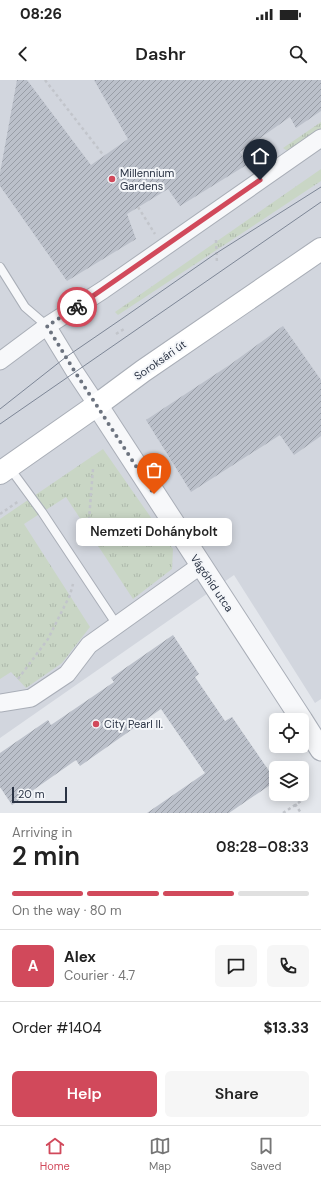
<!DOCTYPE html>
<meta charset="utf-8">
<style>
:root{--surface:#fff;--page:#f6f6f6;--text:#222;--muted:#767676;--line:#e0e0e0;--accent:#d1495b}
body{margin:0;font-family:"DM Sans",sans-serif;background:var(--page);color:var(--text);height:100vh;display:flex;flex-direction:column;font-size:15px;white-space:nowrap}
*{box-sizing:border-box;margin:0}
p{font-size:13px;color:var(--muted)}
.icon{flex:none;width:22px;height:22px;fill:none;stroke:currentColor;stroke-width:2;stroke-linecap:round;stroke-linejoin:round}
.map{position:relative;height:733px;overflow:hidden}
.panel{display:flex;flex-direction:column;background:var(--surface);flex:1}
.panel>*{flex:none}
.controls{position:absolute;left:269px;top:633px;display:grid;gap:8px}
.controls a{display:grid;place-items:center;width:40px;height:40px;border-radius:6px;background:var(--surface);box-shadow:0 2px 10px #0003;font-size:20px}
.scale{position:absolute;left:12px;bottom:10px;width:55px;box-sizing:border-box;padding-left:4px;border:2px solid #2b3445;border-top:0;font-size:11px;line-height:14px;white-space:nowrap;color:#2b3445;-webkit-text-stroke:3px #f4f6f9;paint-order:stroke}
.pin{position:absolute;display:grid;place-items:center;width:34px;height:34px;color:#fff;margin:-41px -17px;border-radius:50% 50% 50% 0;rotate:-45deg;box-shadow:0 0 4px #0007}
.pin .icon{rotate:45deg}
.courier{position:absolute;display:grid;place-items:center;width:40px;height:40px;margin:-20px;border:3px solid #d1495b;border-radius:50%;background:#fff;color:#222;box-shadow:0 1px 5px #0007}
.bubble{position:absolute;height:28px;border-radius:6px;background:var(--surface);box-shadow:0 2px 10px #0003;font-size:13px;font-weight:600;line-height:28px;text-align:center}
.headline em{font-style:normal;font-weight:600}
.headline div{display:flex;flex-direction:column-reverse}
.headline{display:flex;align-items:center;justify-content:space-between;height:68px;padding:0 12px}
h1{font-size:26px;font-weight:600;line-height:30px}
.bar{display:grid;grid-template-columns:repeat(4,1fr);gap:6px 4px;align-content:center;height:48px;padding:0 12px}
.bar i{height:5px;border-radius:3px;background:var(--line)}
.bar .current{background:var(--accent)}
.bar p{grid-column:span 4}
.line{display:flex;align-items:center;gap:10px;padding:0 12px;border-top:1px solid var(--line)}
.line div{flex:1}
.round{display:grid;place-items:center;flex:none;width:42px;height:42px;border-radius:6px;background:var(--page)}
.button{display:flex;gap:8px;margin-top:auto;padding:8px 12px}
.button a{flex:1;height:46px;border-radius:6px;background:var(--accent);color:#fff;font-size:16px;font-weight:600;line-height:46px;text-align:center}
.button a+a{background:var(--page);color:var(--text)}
.status{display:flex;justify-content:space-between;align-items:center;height:28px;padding:0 20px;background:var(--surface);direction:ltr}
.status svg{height:11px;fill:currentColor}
header{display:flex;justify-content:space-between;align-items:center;height:52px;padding:0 12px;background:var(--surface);font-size:18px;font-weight:600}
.tab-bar{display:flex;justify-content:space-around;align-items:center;height:56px;border-top:1px solid var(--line);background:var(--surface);font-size:11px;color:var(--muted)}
.tab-bar a{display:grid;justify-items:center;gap:2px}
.tab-bar .current{color:var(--accent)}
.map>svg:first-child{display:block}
.built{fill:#d2d6de}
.grass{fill:url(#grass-tufts)}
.building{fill:url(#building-hatch)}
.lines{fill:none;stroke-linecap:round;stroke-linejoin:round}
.service-casing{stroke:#a9aeb7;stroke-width:10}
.minor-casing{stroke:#a9aeb7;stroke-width:19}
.tertiary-casing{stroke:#a9aeb7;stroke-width:23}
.secondary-casing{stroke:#a9aeb7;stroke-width:24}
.path{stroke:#c2c5cb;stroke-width:2.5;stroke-dasharray:3 3;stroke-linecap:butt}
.service{stroke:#f7f8fa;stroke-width:8}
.minor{stroke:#f7f8fa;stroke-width:17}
.tertiary{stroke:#f7f8fa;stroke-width:21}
.secondary{stroke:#fff;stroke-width:22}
.tram{stroke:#7d8696;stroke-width:1}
.done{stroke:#6c737f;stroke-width:4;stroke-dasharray:0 7.2}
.route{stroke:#d1495b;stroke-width:5}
.poi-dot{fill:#d1495b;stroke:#f4f6f9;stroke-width:1.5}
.labels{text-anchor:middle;stroke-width:4;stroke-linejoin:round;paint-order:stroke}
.poi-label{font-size:11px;fill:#2b3445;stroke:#f4f6f9;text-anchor:start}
.street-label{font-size:11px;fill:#2b3445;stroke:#f4f6f9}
</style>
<div class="status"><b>08:26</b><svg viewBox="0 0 49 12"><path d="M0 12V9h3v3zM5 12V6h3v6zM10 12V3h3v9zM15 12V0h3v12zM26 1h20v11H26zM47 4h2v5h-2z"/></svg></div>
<header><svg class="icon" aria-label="back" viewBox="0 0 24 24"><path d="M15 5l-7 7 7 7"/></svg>Dashr<svg class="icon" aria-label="search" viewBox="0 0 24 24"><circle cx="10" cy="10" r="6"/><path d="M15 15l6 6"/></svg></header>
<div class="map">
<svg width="321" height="733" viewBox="0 0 321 733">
<defs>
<pattern id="grass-tufts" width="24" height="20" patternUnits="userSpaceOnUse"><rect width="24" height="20" fill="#c9d6c5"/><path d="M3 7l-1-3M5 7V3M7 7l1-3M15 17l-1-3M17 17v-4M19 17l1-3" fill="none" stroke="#adb8ab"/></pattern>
<pattern id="building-hatch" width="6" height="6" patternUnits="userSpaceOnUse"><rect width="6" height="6" fill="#bbc0ca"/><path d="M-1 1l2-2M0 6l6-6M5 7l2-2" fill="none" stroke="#989da6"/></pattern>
</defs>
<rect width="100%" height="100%" fill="#e4e7ec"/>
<!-- built -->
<path class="built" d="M0 0H321V619L315 623 234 495 0 658Z"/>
<!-- grass -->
<path class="grass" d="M321 42V50L289 72 283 68Z
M321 89V101L118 235 115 232Z
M103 369 173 469 172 489 133 519 66 417 24 444 90 547 62 583 26 608 11 592 0 599V439Z"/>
<!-- building -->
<path class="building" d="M17 0H27L91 85 128 59 94 0H321V31L296 48 290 37 240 72 248 84 180 126 168 109 127 134 136 159 67 201 0 106V93Z
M283 246 321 300V356L294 375 280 355 191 412 146 340 231 284Z
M173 555 199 594 195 597 225 641 232 637 276 701 229 733H147L205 693 161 629 80 686 76 680 12 725 0 707V673L48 640 51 645 114 602 111 598Z"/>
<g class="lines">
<defs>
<path id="service" d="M0 187 25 227 47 246
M9 387 42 432 117 545"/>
<path id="minor" d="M47 246 75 292 97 325
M0 281 47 246 103 210 321 58
M0 623 31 618 67 594 89 565 201 485"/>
<path id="tertiary" d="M97 325 302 640
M302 640 321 670"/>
<path id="secondary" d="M0 393 97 325 143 291 321 169"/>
</defs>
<!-- service casing -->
<use href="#service" class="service-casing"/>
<!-- minor casing -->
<use href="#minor" class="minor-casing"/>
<!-- tertiary casing -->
<use href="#tertiary" class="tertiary-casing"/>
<!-- secondary casing -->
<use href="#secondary" class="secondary-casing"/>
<!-- path -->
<path class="path" d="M45 0 104 76
M138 127 155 154
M216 160 217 184
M116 254 124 249
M0 434 19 421
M88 452 93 389
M18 599 48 559 70 515 73 504
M295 724 301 733
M283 733 307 717"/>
<!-- service -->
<use href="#service" class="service"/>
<!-- minor -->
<use href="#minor" class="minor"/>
<!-- tertiary -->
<use href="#tertiary" class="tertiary"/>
<!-- secondary -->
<use href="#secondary" class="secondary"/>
<!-- tram -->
<path class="tram" d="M0 329 66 277 123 238 215 174 321 107
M0 344 321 122"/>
</g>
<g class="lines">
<!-- done -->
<path class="done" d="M77 227 47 246 75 292 154 414"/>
<!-- route -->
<path class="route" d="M77 227 260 100"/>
</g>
<!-- markers -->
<g class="poi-dot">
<circle cx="112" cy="99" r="4"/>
<circle cx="96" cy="644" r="4"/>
</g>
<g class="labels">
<!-- poi labels -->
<g class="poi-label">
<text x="120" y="97">Millennium<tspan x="120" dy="13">Gardens</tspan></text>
<text x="104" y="648">City Pearl II.</text>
</g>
<!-- street labels -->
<g class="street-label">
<text transform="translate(160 280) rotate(-35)" y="4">Soroksári út</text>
<text transform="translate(212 503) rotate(56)" y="4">Vágóhíd utca</text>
</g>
</g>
</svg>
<div class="controls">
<a><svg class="icon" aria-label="locate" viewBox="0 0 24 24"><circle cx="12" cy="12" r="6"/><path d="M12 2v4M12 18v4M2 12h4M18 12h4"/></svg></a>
<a><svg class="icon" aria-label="layers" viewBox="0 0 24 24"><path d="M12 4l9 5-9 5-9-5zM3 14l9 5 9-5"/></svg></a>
</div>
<div class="scale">20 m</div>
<div class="pin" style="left:154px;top:414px;background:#ea580c"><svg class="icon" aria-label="bag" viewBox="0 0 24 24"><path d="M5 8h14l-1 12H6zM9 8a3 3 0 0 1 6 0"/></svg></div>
<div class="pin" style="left:260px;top:100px;background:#1f2937"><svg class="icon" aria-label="home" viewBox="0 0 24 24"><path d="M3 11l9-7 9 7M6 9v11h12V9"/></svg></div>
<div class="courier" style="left:77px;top:227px"><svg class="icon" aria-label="bike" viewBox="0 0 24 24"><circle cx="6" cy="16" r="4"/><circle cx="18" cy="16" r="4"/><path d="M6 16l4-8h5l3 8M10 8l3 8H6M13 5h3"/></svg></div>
<div class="bubble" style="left:76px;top:438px;width:156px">Nemzeti Dohánybolt</div>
</div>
<section class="panel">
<div class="headline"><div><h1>2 min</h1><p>Arriving in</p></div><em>08:28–08:33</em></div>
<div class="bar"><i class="current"></i><i class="current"></i><i class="current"></i><i></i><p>On the way · 80 m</p></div>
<div class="line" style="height:72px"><b class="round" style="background:var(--accent);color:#fff">A</b><div><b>Alex</b><p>Courier · 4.7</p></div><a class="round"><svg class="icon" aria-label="chat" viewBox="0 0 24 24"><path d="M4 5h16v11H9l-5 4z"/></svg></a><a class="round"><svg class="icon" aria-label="phone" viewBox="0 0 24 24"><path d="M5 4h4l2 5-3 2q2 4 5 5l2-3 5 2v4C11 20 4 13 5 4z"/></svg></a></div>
<div class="line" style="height:52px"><div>Order #1404</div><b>$13.33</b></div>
<div class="button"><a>Help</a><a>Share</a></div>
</section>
<nav class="tab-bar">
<a class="current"><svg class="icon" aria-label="home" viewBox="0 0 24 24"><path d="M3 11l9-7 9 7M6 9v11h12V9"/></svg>Home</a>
<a><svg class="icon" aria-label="map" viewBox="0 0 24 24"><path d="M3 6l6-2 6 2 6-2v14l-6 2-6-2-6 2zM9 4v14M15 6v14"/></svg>Map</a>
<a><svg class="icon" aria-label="saved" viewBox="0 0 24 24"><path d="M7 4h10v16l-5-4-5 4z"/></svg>Saved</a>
</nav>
